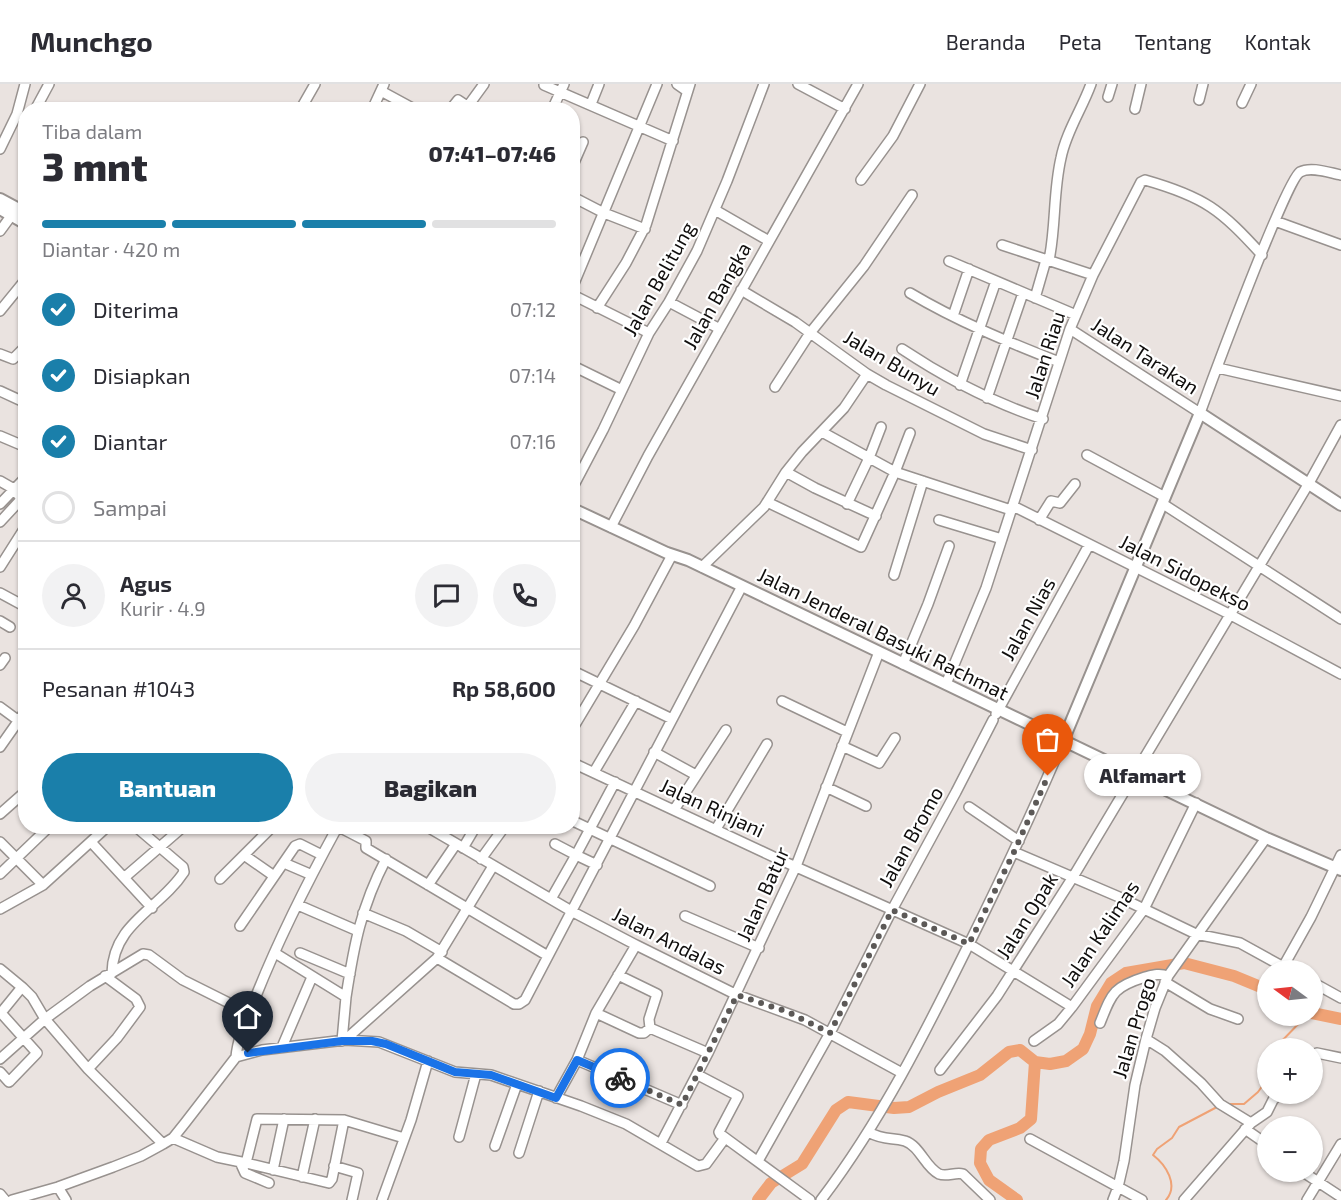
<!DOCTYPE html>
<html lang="id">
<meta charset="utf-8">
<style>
:root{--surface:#fff;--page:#f2f2f3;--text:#2b2b33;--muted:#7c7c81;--line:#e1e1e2;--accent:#1a7faa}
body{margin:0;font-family:"Exo 2",sans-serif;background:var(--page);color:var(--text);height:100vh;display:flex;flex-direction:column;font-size:22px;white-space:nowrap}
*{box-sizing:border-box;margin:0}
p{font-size:20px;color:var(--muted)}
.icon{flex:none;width:33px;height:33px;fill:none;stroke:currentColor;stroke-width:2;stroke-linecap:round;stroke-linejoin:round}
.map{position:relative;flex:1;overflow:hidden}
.side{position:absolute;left:18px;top:18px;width:562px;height:732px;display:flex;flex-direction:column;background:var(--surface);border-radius:24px;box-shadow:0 2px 4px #0004}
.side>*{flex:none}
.needle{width:39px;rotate:285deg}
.tools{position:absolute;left:1257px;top:876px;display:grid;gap:12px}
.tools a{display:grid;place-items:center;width:66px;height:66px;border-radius:50%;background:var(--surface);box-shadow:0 2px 4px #0004;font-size:30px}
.pin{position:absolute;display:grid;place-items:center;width:51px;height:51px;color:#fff;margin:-62px -26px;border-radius:50% 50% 50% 0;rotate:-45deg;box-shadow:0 0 6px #0007}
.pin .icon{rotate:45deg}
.courier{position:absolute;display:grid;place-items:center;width:60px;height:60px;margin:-30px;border:4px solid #1a73e8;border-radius:50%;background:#fff;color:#222;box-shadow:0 2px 8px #0007}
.bubble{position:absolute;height:42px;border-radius:21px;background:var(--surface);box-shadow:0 2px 4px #0004;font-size:20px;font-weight:800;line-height:42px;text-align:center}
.overview em{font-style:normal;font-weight:800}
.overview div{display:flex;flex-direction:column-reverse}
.overview{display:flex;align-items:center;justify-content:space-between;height:102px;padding:0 24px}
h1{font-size:39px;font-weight:800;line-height:45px}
.bar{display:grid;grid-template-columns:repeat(4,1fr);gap:9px 6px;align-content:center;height:72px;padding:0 24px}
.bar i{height:8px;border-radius:4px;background:var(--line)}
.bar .on{background:var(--accent)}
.bar p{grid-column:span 4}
.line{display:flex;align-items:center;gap:15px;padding:0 24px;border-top:2px solid var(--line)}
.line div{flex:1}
.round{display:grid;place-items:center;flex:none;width:63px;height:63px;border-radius:32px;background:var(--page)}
ol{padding:0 24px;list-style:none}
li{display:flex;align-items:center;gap:18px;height:66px}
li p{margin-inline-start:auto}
li .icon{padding:6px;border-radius:50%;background:var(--accent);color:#fff;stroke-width:4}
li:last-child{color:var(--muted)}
li i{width:33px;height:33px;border:3px solid var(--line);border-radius:50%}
.cta{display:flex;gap:12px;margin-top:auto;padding:12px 24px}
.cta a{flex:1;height:69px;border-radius:36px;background:var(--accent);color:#fff;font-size:24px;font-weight:800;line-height:69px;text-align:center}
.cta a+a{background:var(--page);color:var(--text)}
header{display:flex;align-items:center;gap:36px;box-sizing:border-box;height:84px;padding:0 30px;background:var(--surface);border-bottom:2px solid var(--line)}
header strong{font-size:28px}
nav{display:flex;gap:33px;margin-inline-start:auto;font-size:21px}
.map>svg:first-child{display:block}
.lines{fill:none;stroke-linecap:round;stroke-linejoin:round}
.stream{stroke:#efa275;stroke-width:2}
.river{stroke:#efa275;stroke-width:12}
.minor-casing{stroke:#98928f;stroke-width:12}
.major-casing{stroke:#98928f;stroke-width:14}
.minor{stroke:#fff;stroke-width:9}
.major{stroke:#fff;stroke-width:10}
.done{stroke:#5c5957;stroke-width:6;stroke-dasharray:0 10.8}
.route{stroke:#1a73e8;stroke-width:8}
.labels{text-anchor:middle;stroke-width:4.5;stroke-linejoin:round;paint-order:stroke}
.street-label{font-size:20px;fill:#100e0d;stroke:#fff}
</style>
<header>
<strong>Munchgo</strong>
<nav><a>Beranda</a><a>Peta</a><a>Tentang</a><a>Kontak</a></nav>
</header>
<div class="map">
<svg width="1341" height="1116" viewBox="0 0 1341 1116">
<rect width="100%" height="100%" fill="#eae3e0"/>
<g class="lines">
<!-- stream -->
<path class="stream" d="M1275 964 1306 932
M1225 1020H1244L1258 1008 1268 994
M1166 1116C1179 1101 1166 1081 1153 1071L1157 1065 1172 1054 1179 1043 1217 1023"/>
<!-- river -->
<path class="river" d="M1312 929 1341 935
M758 1116 771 1099 802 1080 836 1026 848 1018 894 1024 909 1023 938 1008 980 991 1009 968 1020 966 1035 978 1050 980 1066 977 1083 965 1090 950 1097 922 1111 899 1126 889 1184 879 1234 892 1268 906
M1017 1116 989 1096 980 1079 981 1065 989 1056 1020 1044 1031 1035 1035 978"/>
<defs>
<path id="minor" d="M677 0 687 7
M798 0 845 25
M544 1 673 57
M381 7 416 26
M1108 13 1112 0
M1199 16 1203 0
M1242 19 1251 0
M591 20 599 0
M468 22 484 0
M257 25 258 26
M1135 25 1141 0
M35 26 49 0
M305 26 302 24 303 21 315 0
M372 26 384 0
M450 26 458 16 473 26
M552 26 564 0
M0 65 17 30 25 0
M573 81 583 58
M861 96 893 52 920 0
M573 113 604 129 645 145
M715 126 769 157
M1275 137 1341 161
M0 147 11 132
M1002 161 1093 191
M1049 176C1056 143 1053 108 1061 74 1066 48 1082 25 1091 0
M949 177 1076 231
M573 202 657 0
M741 206 795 238 867 290 886 301 984 350 1032 366
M910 209C957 237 1008 258 1059 278
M573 211 649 249
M1035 214 1046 176
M669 218 720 245
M597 224 626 179 646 141 690 0
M0 227 26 195
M953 232 969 185
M1070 245 1200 329C1211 299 1286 96 1300 88 1311 82 1330 89 1341 91
M902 265C947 295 991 318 1043 335
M0 270 13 275 26 262
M573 282 622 306
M1218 284 1341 312
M960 301 996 197
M775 303 810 249 864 182 912 111
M0 307 26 319
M987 314 1023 209
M822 348 895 388 1011 426
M0 352 26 363
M1087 371 1165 413
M786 388 815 404 876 432
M0 397 14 405 26 422
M573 403 603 346 649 249 669 218 697 167 727 97 764 0
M767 418 861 463 895 388 910 349
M0 420 26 393
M847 420 869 374 881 343
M1163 420 1341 535
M1013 422 1229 530 1341 590
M939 436 1002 455
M1039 436 1051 417 1060 419 1075 400
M0 438 26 410
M611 443 648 372 858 0
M0 483 26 442
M702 483 764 423 786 388 802 368 844 324 867 290
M894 491 923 397
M0 509 26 523
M0 537 10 543
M903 580 928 520 949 462
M0 581 5 574
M573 587 672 635
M946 600 986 504 1070 245 1093 191 1141 98 1145 96C1205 113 1221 126 1262 171
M782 617 847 648
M0 623 19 637
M996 630 1089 461
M573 644 634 542 672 471
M842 662 879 679 895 654
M0 663 26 626
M654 668 696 691
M573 679 776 774 969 860 1072 923 1144 825 1196 719
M594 688 636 617
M826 703 866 722
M969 723 1019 757
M674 726 726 646
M0 730 26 707
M573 737 710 802
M337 742 366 757V764L548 872
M426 742 573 828 636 861 737 911 805 936 902 989
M716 745 767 660
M0 758 43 801
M91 758 152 824
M555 760 576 771 615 698
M463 764 476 742
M1014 768 1119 813 1196 850 1240 859 1289 886
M244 771 274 792
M481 775 505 742
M284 779 312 791
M0 790 50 742
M125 793 184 742
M220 795 273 742
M428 801 456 760
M551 815 576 771 597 781
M298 821 358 847
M0 825 43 801 108 742
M363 829 406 847 442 868
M685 832 759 864
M240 842 295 762 300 760 322 771
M275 869 346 913 342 957
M300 869 350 890
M437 874 514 920H519L525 916 742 502
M1283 883 1311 833 1341 771
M0 885 23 904 32 913 45 935 88 985 163 1060
M112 889C113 839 160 825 184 788L183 783 135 742
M618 891 657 910 649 935 650 944
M1165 898 1210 925 1238 935
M1312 898 1341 914
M346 913C354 861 361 823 386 775
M596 929 639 949H644L650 944 708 969
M0 930 22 903
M1100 939C1112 909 1113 903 1145 893 1153 891 1159 889 1168 892
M1146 955 1165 967 1201 999 1220 1020 1251 1039
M345 956 437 874 493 782
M1034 957 1058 940 1072 923
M282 963 312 893
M1312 971 1317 969 1341 974
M236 973 262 966 345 956 379 958 455 988 491 991 581 1022 626 1040 698 1082 706 1080 725 1054
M236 973C238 951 248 933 256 912 279 854 308 797 338 742
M0 975 45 935 90 902 143 870 149 871 183 896 249 929
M577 976 682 1021
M88 985 117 954 140 923 136 915 105 892
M940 986 997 912 1073 793 1309 399 1341 341
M0 988 9 998 37 969 1 929
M698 991 738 1012 719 1048 720 1050 810 1116
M556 1014 577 976 596 929 636 861
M344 1036 332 1095 329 1099 246 1079 257 1035 344 1036 404 1054
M1245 1045 1268 1061
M868 1048C885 1057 891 1053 905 1057 920 1062 925 1083 939 1090 947 1093 955 1088 963 1090L990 1116
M459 1053 476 990
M173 1054 217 1073 246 1079
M1030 1055 1142 1116
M661 1059 708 969 796 782 879 568
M495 1062 517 1000
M519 1069 539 1007
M758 1077 830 949 892 826 956 708 993 636
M240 1078 245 1089 269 1099
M334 1082 358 1089 352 1116
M273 1086 284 1035
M1303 1088 1341 1113
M302 1093 315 1035
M58 1103 66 1116
M0 1110 5 1116
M12 1116 58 1103 113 1083 141 1072 163 1060 173 1054 185 1039 236 973
M382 1116 411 1036 428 977
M821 1116C881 1037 925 949 969 860 1002 793 1034 726 1063 657
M1113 1116 1118 1103 1124 1077 1135 1001 1146 955 1155 924 1168 892 1266 754
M1184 1116 1251 1039 1267 1028 1273 1016 1279 1010
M1307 1116 1341 1060"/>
<path id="major" d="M0 115 26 129
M0 125 26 140
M573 425 667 469 688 476 1266 754 1341 786
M1063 657 1200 329 1341 421"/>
</defs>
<!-- minor casing -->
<use href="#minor" class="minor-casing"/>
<!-- major casing -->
<use href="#major" class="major-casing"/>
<!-- minor -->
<use href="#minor" class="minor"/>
<!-- major -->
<use href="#major" class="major"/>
</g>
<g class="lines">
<!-- done -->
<path class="done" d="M620 994 682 1021 737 911 788 928 830 949 892 826 969 860 1014 768 1048 692"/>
<!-- route -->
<path class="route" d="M248 969 342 957H372L386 960 455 988 491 991 556 1014 577 976 620 994"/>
</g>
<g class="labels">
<!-- street labels -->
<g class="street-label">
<text transform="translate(659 195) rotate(-61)" y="7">Jalan Belitung</text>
<text transform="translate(717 212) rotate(-61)" y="7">Jalan Bangka</text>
<text transform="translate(1045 271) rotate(-72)" y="7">Jalan Riau</text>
<text transform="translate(1145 272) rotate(33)" y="7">Jalan Tarakan</text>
<text transform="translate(892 279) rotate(31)" y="7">Jalan Bunyu</text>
<text transform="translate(1185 489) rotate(27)" y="7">Jalan Sidopekso</text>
<text transform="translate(1028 535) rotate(-61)" y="7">Jalan Nias</text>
<text transform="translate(883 550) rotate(26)" y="7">Jalan Jenderal Basuki Rachmat</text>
<text transform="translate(712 724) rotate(25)" y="7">Jalan Rinjani</text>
<text transform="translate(911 753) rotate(-61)" y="7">Jalan Bromo</text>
<text transform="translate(763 810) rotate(-66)" y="7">Jalan Batur</text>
<text transform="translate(1027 832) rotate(-58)" y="7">Jalan Opak</text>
<text transform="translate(1100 850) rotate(-56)" y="7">Jalan Kalimas</text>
<text transform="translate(669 857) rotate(27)" y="7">Jalan Andalas</text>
<text transform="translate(1134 944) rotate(-73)" y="7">Jalan Progo</text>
</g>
</g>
</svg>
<div class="tools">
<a><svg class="needle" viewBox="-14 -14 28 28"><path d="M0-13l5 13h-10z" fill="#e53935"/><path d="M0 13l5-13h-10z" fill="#7c7c81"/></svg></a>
<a>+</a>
<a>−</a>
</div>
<div class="pin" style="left:1048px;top:692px;background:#ea580c"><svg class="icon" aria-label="bag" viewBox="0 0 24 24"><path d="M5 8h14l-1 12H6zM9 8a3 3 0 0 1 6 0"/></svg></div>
<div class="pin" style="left:248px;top:969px;background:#1f2937"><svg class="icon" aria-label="home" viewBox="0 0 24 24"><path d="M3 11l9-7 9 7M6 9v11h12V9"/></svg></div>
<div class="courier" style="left:620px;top:994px"><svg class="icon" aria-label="bike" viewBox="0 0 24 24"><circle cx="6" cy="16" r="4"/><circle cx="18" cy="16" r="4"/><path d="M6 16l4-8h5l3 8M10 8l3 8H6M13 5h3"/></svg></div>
<div class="bubble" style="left:1084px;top:670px;width:117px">Alfamart</div>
<section class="side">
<div class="overview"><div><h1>3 mnt</h1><p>Tiba dalam</p></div><em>07:41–07:46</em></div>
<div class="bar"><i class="on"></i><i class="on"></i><i class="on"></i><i></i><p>Diantar · 420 m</p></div>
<ol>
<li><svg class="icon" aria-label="check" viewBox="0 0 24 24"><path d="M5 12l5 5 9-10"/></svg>Diterima<p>07:12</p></li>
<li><svg class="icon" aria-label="check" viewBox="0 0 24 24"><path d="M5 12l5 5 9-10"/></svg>Disiapkan<p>07:14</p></li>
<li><svg class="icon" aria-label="check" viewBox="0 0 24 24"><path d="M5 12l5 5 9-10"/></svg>Diantar<p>07:16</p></li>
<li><i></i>Sampai</li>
</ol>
<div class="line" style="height:108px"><a class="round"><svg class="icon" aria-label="person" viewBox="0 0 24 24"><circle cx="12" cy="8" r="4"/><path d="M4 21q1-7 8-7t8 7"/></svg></a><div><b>Agus</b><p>Kurir · 4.9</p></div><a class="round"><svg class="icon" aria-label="chat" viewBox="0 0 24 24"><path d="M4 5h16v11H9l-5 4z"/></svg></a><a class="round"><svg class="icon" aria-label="phone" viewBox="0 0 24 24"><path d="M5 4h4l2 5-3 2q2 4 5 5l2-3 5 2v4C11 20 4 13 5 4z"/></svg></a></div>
<div class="line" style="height:78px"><div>Pesanan #1043</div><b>Rp 58,600</b></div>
<div class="cta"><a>Bantuan</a><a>Bagikan</a></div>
</section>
</div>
